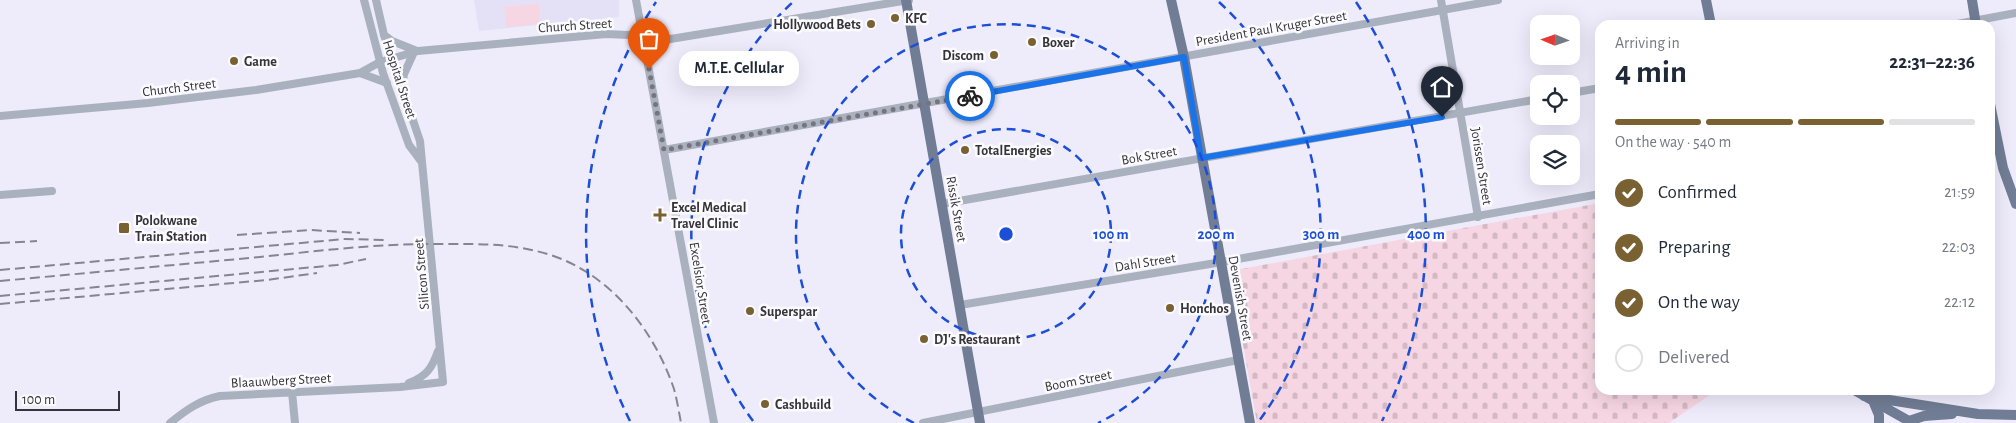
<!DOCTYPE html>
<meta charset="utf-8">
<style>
:root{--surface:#fff;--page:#f2f2f3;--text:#1f2937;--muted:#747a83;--line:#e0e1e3;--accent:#7a6132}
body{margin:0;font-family:"Alegreya Sans",sans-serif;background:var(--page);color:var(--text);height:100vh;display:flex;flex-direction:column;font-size:19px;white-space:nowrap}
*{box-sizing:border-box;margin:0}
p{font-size:16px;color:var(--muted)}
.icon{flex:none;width:28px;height:28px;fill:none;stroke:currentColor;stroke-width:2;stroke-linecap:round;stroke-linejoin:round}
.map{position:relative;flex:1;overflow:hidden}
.side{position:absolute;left:1595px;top:20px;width:400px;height:375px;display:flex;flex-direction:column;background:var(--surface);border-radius:15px;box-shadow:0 5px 20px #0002}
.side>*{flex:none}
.needle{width:32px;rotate:272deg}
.controls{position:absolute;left:1530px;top:15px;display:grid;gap:10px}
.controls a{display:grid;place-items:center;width:50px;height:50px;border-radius:10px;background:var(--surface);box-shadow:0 5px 20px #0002;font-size:25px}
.scale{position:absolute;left:15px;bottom:12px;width:105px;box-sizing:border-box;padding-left:5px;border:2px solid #36343a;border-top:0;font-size:14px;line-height:18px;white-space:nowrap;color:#36343a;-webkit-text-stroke:4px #fbfbfe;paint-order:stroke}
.pin{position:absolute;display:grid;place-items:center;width:42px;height:42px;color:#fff;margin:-51px -21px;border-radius:50% 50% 50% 0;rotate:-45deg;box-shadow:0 0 5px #0007}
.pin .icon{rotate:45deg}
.courier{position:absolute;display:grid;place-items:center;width:50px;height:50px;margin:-25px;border:4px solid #1a73e8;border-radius:50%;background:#fff;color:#222;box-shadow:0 1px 6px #0007}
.bubble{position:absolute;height:35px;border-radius:15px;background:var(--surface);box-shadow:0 5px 20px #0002;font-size:16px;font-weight:600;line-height:35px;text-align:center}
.overview em{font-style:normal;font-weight:600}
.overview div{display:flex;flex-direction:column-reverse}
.overview{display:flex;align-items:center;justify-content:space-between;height:85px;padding:0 20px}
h1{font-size:32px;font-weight:600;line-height:38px}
.bar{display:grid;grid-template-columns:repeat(4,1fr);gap:8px 5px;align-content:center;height:60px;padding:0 20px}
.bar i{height:6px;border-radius:4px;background:var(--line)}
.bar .selected{background:var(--accent)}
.bar p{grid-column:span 4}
ol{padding:0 20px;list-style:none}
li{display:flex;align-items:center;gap:15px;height:55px}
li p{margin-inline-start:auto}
li .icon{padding:5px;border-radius:50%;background:var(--accent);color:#fff;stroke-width:4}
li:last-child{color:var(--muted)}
li i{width:28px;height:28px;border:2px solid var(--line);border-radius:50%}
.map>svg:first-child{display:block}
.built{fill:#e4e0f6}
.cemetery{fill:url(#cemetery-stones)}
.green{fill:#f6d6e2}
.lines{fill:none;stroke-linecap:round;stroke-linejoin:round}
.minor{stroke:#aab1be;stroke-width:8}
.major{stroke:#717d95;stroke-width:10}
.rail{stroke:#86848e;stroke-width:2;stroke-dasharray:10 5;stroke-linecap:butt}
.done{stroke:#76747e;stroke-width:5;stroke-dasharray:0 9}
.route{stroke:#1a73e8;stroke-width:6}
.ring{fill:none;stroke:#1d4ed8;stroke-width:2.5;stroke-dasharray:9 6}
.poi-dot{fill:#7a6132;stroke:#fbfbfe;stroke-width:2}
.labels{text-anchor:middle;stroke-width:5;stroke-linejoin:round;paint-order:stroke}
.poi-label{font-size:14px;font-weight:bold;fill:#36343a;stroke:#fbfbfe;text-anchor:start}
.street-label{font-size:14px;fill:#36343a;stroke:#fbfbfe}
.centre{fill:#1d4ed8;stroke:#fbfbfe;stroke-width:2.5}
.ring-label{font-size:15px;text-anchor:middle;font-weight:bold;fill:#1d4ed8;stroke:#fbfbfe;stroke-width:5;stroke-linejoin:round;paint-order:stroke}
</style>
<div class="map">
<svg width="2016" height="423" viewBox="0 0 2016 423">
<defs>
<pattern id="cemetery-stones" width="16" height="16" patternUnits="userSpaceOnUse" patternTransform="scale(1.25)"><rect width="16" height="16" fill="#f6d6e2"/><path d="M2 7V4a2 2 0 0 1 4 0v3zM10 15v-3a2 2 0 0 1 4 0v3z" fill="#d4b8c3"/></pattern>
</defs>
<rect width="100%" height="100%" fill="#eeecfb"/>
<!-- built -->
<path class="built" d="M474 0H619V17L479 31Z"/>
<!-- cemetery -->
<path class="cemetery" d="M1600 203V390H1717L1669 423H1257L1230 271Z"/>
<!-- green -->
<path class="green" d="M539 4 540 24 506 27 504 7Z"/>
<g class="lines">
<!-- minor -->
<path class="minor" d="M364 0 383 73 409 145 421 161
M636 0 714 423
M1441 0 1478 217
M1952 25 2016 13
M384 35 392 41 417 51
M360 73 387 83
M402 88 404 74 414 52
M1571 93 1600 88
M0 116 148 103 256 90 360 73 380 62 418 51 606 34 629 35 644 40 658 41 909 0
M664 150 1498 0
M0 195 52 191
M942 204 1539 99
M960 305 1210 264 1600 194
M409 383C427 376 432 368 438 351
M292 392 295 423
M170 423C186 410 200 400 220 396L400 387 443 382 420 141 384 35 376 0
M923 423 1238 360"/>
<!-- major -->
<path class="major" d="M906 0 980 423
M1171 0 1184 57 1250 423
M1706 0 1711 25
M1972 0 1976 25
M1990 104 2003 168 2016 204
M1854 390 1909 421 1924 416 1952 414
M1864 396 1978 414 2016 415
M1874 403 1879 415V423"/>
<!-- rail -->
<path class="rail" d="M237 235 310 230 360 233
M0 243 37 241
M0 270 345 239 388 240
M0 281C87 273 174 265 260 257 317 251 374 244 432 244 475 244 517 242 559 258 615 280 655 333 674 389 677 400 679 412 681 423
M0 296 337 265 366 259
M0 304 267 280 317 273"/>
</g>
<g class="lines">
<!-- done -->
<path class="done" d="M649 69 664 150 970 96"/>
<!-- route -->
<path class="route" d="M970 96 1184 57 1201 158 1442 117"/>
</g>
<!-- distance rings -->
<g class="ring">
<circle cx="1006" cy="234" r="105"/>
<path d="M914 423A210 210 0 1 1 1098 423"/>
<path d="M753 421A315 315 0 0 1 793 2M1219 2A315 315 0 0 1 1259 421"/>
<path d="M630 421A420 420 0 0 1 656 2M1356 2A420 420 0 0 1 1382 421"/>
</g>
<!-- markers -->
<g class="poi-dot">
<circle cx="895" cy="18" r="5"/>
<circle cx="871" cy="24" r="5"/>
<circle cx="1032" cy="42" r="5"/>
<circle cx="994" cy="55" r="5"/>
<circle cx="234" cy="61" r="5"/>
<circle cx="965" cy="150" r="5"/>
<path d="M657.5 207.5h5v5h5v5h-5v5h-5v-5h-5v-5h5z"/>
<rect x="118" y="222" width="12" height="12" rx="2.5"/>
<circle cx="1170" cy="308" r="5"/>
<circle cx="750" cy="311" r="5"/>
<circle cx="924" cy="339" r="5"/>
<circle cx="765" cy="404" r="5"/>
</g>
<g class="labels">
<!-- poi labels -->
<g class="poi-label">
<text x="905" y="23">KFC</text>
<text x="861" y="29" text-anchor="end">Hollywood Bets</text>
<text x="1042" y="47">Boxer</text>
<text x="984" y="60" text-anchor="end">Discom</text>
<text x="244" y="66">Game</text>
<text x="975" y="155">TotalEnergies</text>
<text x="671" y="212">Excel Medical<tspan x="671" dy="16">Travel Clinic</tspan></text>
<text x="135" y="225">Polokwane<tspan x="135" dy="16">Train Station</tspan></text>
<text x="1180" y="313">Honchos</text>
<text x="760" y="316">Superspar</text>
<text x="934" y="344">DJ's Restaurant</text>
<text x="775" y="409">Cashbuild</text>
</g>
<!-- street labels -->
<g class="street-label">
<text transform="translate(575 25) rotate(-4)" y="5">Church Street</text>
<text transform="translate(1271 28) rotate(-10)" y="5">President Paul Kruger Street</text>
<text transform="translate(400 79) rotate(72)" y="5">Hospital Street</text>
<text transform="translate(179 87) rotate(-7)" y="5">Church Street</text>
<text transform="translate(1149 155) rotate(-10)" y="5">Bok Street</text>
<text transform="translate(1482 166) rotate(81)" y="5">Jorissen Street</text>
<text transform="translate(957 209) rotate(80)" y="5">Rissik Street</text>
<text transform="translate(1145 262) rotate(-9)" y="5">Dahl Street</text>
<text transform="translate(421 274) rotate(-95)" y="5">Silicon Street</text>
<text transform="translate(701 283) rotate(81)" y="5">Excelsior Street</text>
<text transform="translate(1241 298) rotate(80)" y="5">Devenish Street</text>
<text transform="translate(281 380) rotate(-3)" y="5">Blaauwberg Street</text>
<text transform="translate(1078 380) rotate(-11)" y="5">Boom Street</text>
</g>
</g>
<circle cx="1006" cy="234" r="8" class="centre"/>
<g class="ring-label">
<text x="1111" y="239">100 m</text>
<text x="1216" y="239">200 m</text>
<text x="1321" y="239">300 m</text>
<text x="1426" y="239">400 m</text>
</g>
</svg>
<div class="controls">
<a><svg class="needle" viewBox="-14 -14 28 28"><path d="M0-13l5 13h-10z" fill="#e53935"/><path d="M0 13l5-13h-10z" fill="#747a83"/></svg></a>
<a><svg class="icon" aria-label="locate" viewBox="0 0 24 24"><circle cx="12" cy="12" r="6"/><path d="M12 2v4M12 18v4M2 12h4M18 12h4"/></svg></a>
<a><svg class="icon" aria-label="layers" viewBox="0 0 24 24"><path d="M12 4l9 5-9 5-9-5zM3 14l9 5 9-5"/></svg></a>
</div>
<div class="scale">100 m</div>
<div class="pin" style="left:649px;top:69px;background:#ea580c"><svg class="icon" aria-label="bag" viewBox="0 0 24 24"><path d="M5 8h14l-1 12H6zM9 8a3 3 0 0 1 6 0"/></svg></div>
<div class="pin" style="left:1442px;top:117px;background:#1f2937"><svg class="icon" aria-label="home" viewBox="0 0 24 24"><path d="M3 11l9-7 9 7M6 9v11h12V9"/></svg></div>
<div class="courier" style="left:970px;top:96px"><svg class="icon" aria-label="bike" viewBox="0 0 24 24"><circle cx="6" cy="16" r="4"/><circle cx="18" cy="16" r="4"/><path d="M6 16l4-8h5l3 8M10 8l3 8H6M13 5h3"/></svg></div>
<div class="bubble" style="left:679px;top:51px;width:120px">M.T.E. Cellular</div>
<section class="side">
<div class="overview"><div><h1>4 min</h1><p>Arriving in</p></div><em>22:31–22:36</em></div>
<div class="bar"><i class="selected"></i><i class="selected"></i><i class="selected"></i><i></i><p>On the way · 540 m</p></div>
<ol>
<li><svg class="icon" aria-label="check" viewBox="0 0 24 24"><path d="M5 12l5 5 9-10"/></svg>Confirmed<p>21:59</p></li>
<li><svg class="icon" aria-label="check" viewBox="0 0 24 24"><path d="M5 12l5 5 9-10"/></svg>Preparing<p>22:03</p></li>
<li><svg class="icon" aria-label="check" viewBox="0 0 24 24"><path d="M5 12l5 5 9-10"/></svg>On the way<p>22:12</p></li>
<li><i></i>Delivered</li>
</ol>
</section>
</div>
